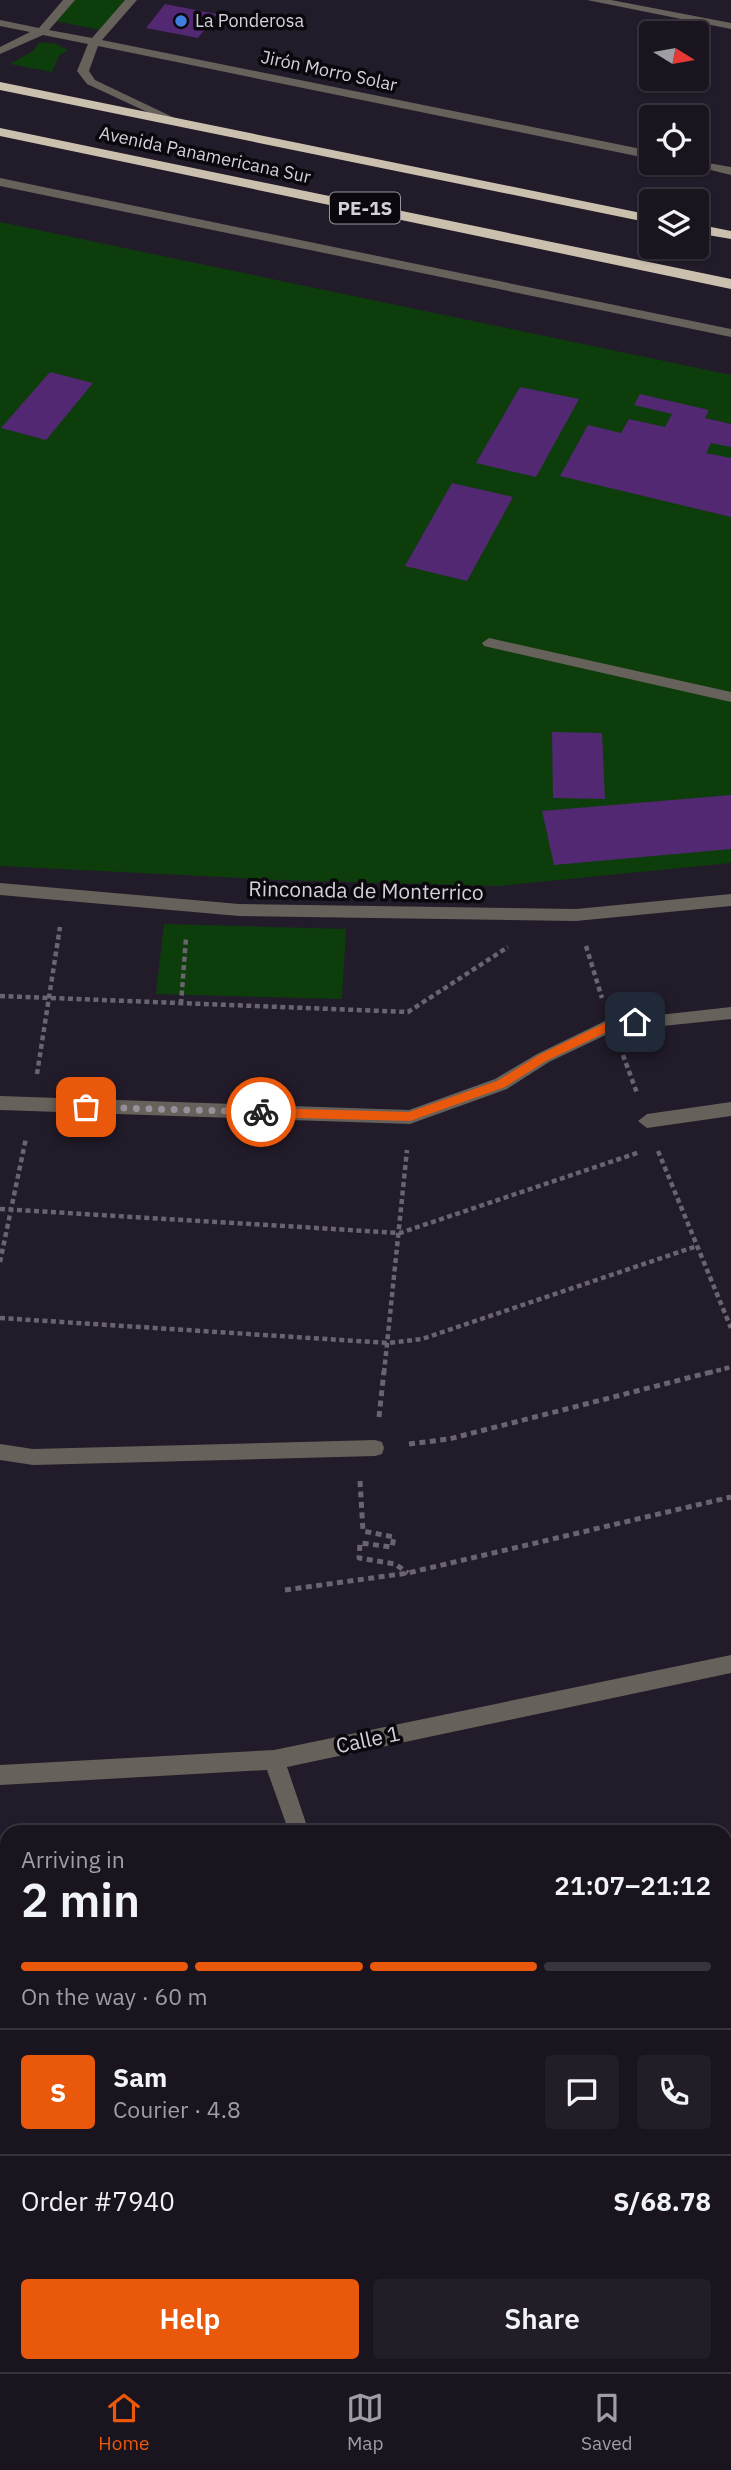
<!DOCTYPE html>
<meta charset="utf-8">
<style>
:root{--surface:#1a141f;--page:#231d28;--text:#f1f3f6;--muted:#9f9ea4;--line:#38333d;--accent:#ea580c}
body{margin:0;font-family:"IBM Plex Sans",sans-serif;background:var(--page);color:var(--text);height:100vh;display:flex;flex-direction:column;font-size:26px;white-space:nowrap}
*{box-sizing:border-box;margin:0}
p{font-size:23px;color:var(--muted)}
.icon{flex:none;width:38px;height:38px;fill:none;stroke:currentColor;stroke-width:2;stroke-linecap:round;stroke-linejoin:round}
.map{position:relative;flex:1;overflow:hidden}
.panel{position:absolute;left:0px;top:1825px;width:732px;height:548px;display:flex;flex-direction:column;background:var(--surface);border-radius:21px 21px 0 0;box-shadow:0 2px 5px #0004,0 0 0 2px var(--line)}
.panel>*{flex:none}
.needle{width:46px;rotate:101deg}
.tools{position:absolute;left:639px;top:21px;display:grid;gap:14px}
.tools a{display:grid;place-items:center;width:70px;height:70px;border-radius:7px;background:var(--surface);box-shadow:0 2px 5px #0004,0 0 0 2px var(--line);font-size:35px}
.pin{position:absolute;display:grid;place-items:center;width:60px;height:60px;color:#fff;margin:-30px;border-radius:14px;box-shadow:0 4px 10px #0006}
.courier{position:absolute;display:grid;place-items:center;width:70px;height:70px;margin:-35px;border:5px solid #ea580c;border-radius:50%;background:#fff;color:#222;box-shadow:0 2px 9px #0007}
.summary em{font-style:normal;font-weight:600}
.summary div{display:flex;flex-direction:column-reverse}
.summary{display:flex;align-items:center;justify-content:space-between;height:119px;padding:0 21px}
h1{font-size:46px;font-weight:600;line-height:52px}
.bar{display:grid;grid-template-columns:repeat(4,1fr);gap:10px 7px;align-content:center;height:84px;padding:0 21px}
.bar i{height:9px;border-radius:5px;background:var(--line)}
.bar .selected{background:var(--accent)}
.bar p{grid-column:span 4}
.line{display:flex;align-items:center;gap:18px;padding:0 21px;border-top:2px solid var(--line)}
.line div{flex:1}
.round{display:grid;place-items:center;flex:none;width:74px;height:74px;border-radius:7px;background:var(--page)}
.primary-button{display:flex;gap:14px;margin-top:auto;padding:14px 21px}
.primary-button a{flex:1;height:80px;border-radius:7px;background:var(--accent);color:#fff;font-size:28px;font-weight:600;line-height:80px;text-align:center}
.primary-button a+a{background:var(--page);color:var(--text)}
.menu{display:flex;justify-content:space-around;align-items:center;height:98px;border-top:2px solid var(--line);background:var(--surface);font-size:19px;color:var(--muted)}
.menu a{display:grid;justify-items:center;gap:4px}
.menu .selected{color:var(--accent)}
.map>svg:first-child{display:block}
.green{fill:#0e3d0c}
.building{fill:#512871}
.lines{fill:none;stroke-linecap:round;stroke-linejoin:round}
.path-far1{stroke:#6a6470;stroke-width:4.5;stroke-dasharray:5 3.5;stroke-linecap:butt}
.path{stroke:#6a6470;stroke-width:5;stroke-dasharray:6 4.5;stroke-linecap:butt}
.minor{fill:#66615a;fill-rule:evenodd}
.highway{fill:#cbbfae;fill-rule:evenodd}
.route{fill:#ea580c}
.done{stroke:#96919c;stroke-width:7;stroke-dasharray:0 12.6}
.shop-dot{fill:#3f7fe0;stroke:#0a070d;stroke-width:2.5}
.labels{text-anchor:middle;stroke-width:7;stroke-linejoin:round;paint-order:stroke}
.far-poi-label{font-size:18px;fill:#d5d0da;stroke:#0a070d;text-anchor:start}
.far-street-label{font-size:18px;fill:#d5d0da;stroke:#0a070d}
.shield{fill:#0a070d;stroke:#98949c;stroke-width:2}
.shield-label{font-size:19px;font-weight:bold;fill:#d5d0da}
.street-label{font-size:21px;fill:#d5d0da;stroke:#0a070d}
</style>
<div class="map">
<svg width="731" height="2372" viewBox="0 0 731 2372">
<rect width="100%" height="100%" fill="#221b29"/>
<!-- green -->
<path class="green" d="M74 0H126L100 30 55 21Z
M40 42 56 44 68 50 59 56 52 72 10 64 33 51Z
M0 222 731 375V863L499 886 279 880 0 866Z
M164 924 346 929 342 999 156 994Z
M725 2277 731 2299V2372H587L586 2366H724Z"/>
<!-- building -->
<path class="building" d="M165 4 217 14 198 38 146 28Z
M50 372 93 383 46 440 1 428Z
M520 387 579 399 536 477 476 463Z
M640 394 709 410 705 418 731 424V447L711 443 706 453 731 458V517L560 476 588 425 621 433 629 419 665 427 672 414 634 405Z
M452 483 513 497 467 581 405 566Z
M552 732 602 733 605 799 553 798Z
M731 795V849L554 865 542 811Z"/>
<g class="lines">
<!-- path-far1 -->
<path class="path-far1" d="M586 946 602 998
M0 996 408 1012 508 947
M181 1004 186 938
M623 1055 637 1093
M37 1074 60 927
M658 1151 731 1328
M0 1209 400 1233 640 1152
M0 1262 26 1138
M0 1318 388 1343 422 1339 697 1246
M384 1373 407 1150
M708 1373 731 1367"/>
<!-- path -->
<path class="path" d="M379 1417 384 1371
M409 1444 449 1439 715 1371
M360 1481 363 1531 394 1537 392 1547 360 1543 359 1558 395 1564 408 1573
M285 1590 408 1573 731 1497"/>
<!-- minor -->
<path class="minor" d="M63 0H75L49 30 92 38 125 0H137L102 40 651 151V159L98 46 89 71 95 80 183 122 173 124 87 84 77 71 88 44 43 35 0 54V47L30 32 0 26V20L39 28Z
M587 0H611L731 23V29Z
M696 161 731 167V175L682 163Z
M0 178 731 329V337L0 186Z
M489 638 731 692V702L484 646 482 643Z
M0 883 239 904 576 909 731 894V906L576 921 239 916 0 895Z
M731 1007V1019L614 1031 549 1062 507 1089 410 1124 0 1110V1096L409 1110 495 1079 537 1054 605 1021Z
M731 1102V1116L647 1128 638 1121 647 1114Z
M375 1440 382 1442 384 1448 382 1454 375 1456 33 1465 0 1460V1444L33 1449Z
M731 1655V1673L287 1767 309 1832H289L267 1770 0 1785V1765L274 1750Z
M731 2117V2139L724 2141V2119Z
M0 2165 7 2167V2222L0 2219Z
M7 2345V2366H15L9 2372H0V2348Z
M478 2366H502L504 2372H480Z"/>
<!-- highway -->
<path class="highway" d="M0 82 651 215V223L0 90Z
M0 128 731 279V289L0 136Z
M696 224 731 231V239L696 233Z"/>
</g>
<!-- route -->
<path class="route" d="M635 1018 639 1019V1025L613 1029 546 1061 505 1087 410 1121 261 1117 255 1112 261 1108 409 1112 497 1081 539 1055 607 1022Z"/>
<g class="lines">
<!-- done -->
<path class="done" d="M86 1107 261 1112"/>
</g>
<!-- markers -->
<circle class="shop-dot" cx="181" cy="21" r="7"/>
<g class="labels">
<!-- far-poi labels -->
<g class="far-poi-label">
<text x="195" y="27">La Ponderosa</text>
</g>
<!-- far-street labels -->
<g class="far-street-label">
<text transform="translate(329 71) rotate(12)" y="6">Jirón Morro Solar</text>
<text transform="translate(205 155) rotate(12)" y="6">Avenida Panamericana Sur</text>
</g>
<!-- shield labels -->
<rect class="shield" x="330" y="192.5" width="70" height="31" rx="5"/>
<g class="shield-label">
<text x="365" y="215">PE-1S</text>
</g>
<!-- street labels -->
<g class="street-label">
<text transform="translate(366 891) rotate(1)" y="7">Rinconada de Monterrico</text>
<text transform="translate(368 1740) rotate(-12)" y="7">Calle 1</text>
</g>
</g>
</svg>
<div class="tools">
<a><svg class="needle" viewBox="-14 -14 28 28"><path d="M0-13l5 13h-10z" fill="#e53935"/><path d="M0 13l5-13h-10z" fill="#9f9ea4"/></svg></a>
<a><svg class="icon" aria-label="locate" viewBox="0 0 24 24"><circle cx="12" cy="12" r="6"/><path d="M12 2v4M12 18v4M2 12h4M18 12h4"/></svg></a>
<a><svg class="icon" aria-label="layers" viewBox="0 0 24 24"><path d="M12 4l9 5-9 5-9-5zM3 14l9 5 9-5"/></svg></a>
</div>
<div class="pin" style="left:86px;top:1107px;background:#ea580c"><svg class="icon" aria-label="bag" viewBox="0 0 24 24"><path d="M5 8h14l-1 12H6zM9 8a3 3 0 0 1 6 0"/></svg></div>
<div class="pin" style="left:635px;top:1022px;background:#1f2937"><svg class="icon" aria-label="home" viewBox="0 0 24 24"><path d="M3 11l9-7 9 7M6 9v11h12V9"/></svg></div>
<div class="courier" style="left:261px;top:1112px"><svg class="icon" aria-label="bike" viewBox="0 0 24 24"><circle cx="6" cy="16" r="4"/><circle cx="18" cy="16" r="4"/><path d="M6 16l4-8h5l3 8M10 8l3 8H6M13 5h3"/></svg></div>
<section class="panel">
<div class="summary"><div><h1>2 min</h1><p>Arriving in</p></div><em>21:07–21:12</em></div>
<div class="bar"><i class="selected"></i><i class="selected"></i><i class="selected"></i><i></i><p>On the way · 60 m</p></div>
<div class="line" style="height:126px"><b class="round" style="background:var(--accent);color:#fff">S</b><div><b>Sam</b><p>Courier · 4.8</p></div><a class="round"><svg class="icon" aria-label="chat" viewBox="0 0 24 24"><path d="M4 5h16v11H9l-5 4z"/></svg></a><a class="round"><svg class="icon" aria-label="phone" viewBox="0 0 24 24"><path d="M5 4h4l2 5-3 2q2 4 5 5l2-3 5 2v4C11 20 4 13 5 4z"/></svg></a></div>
<div class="line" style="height:91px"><div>Order #7940</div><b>S/68.78</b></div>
<div class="primary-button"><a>Help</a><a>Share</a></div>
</section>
</div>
<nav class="menu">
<a class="selected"><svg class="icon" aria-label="home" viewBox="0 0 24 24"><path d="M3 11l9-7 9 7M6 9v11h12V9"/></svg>Home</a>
<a><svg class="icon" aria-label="map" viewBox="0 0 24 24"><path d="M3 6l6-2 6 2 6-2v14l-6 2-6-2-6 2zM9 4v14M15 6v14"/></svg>Map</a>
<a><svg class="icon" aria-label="saved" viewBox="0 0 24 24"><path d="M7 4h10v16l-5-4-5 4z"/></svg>Saved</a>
</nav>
